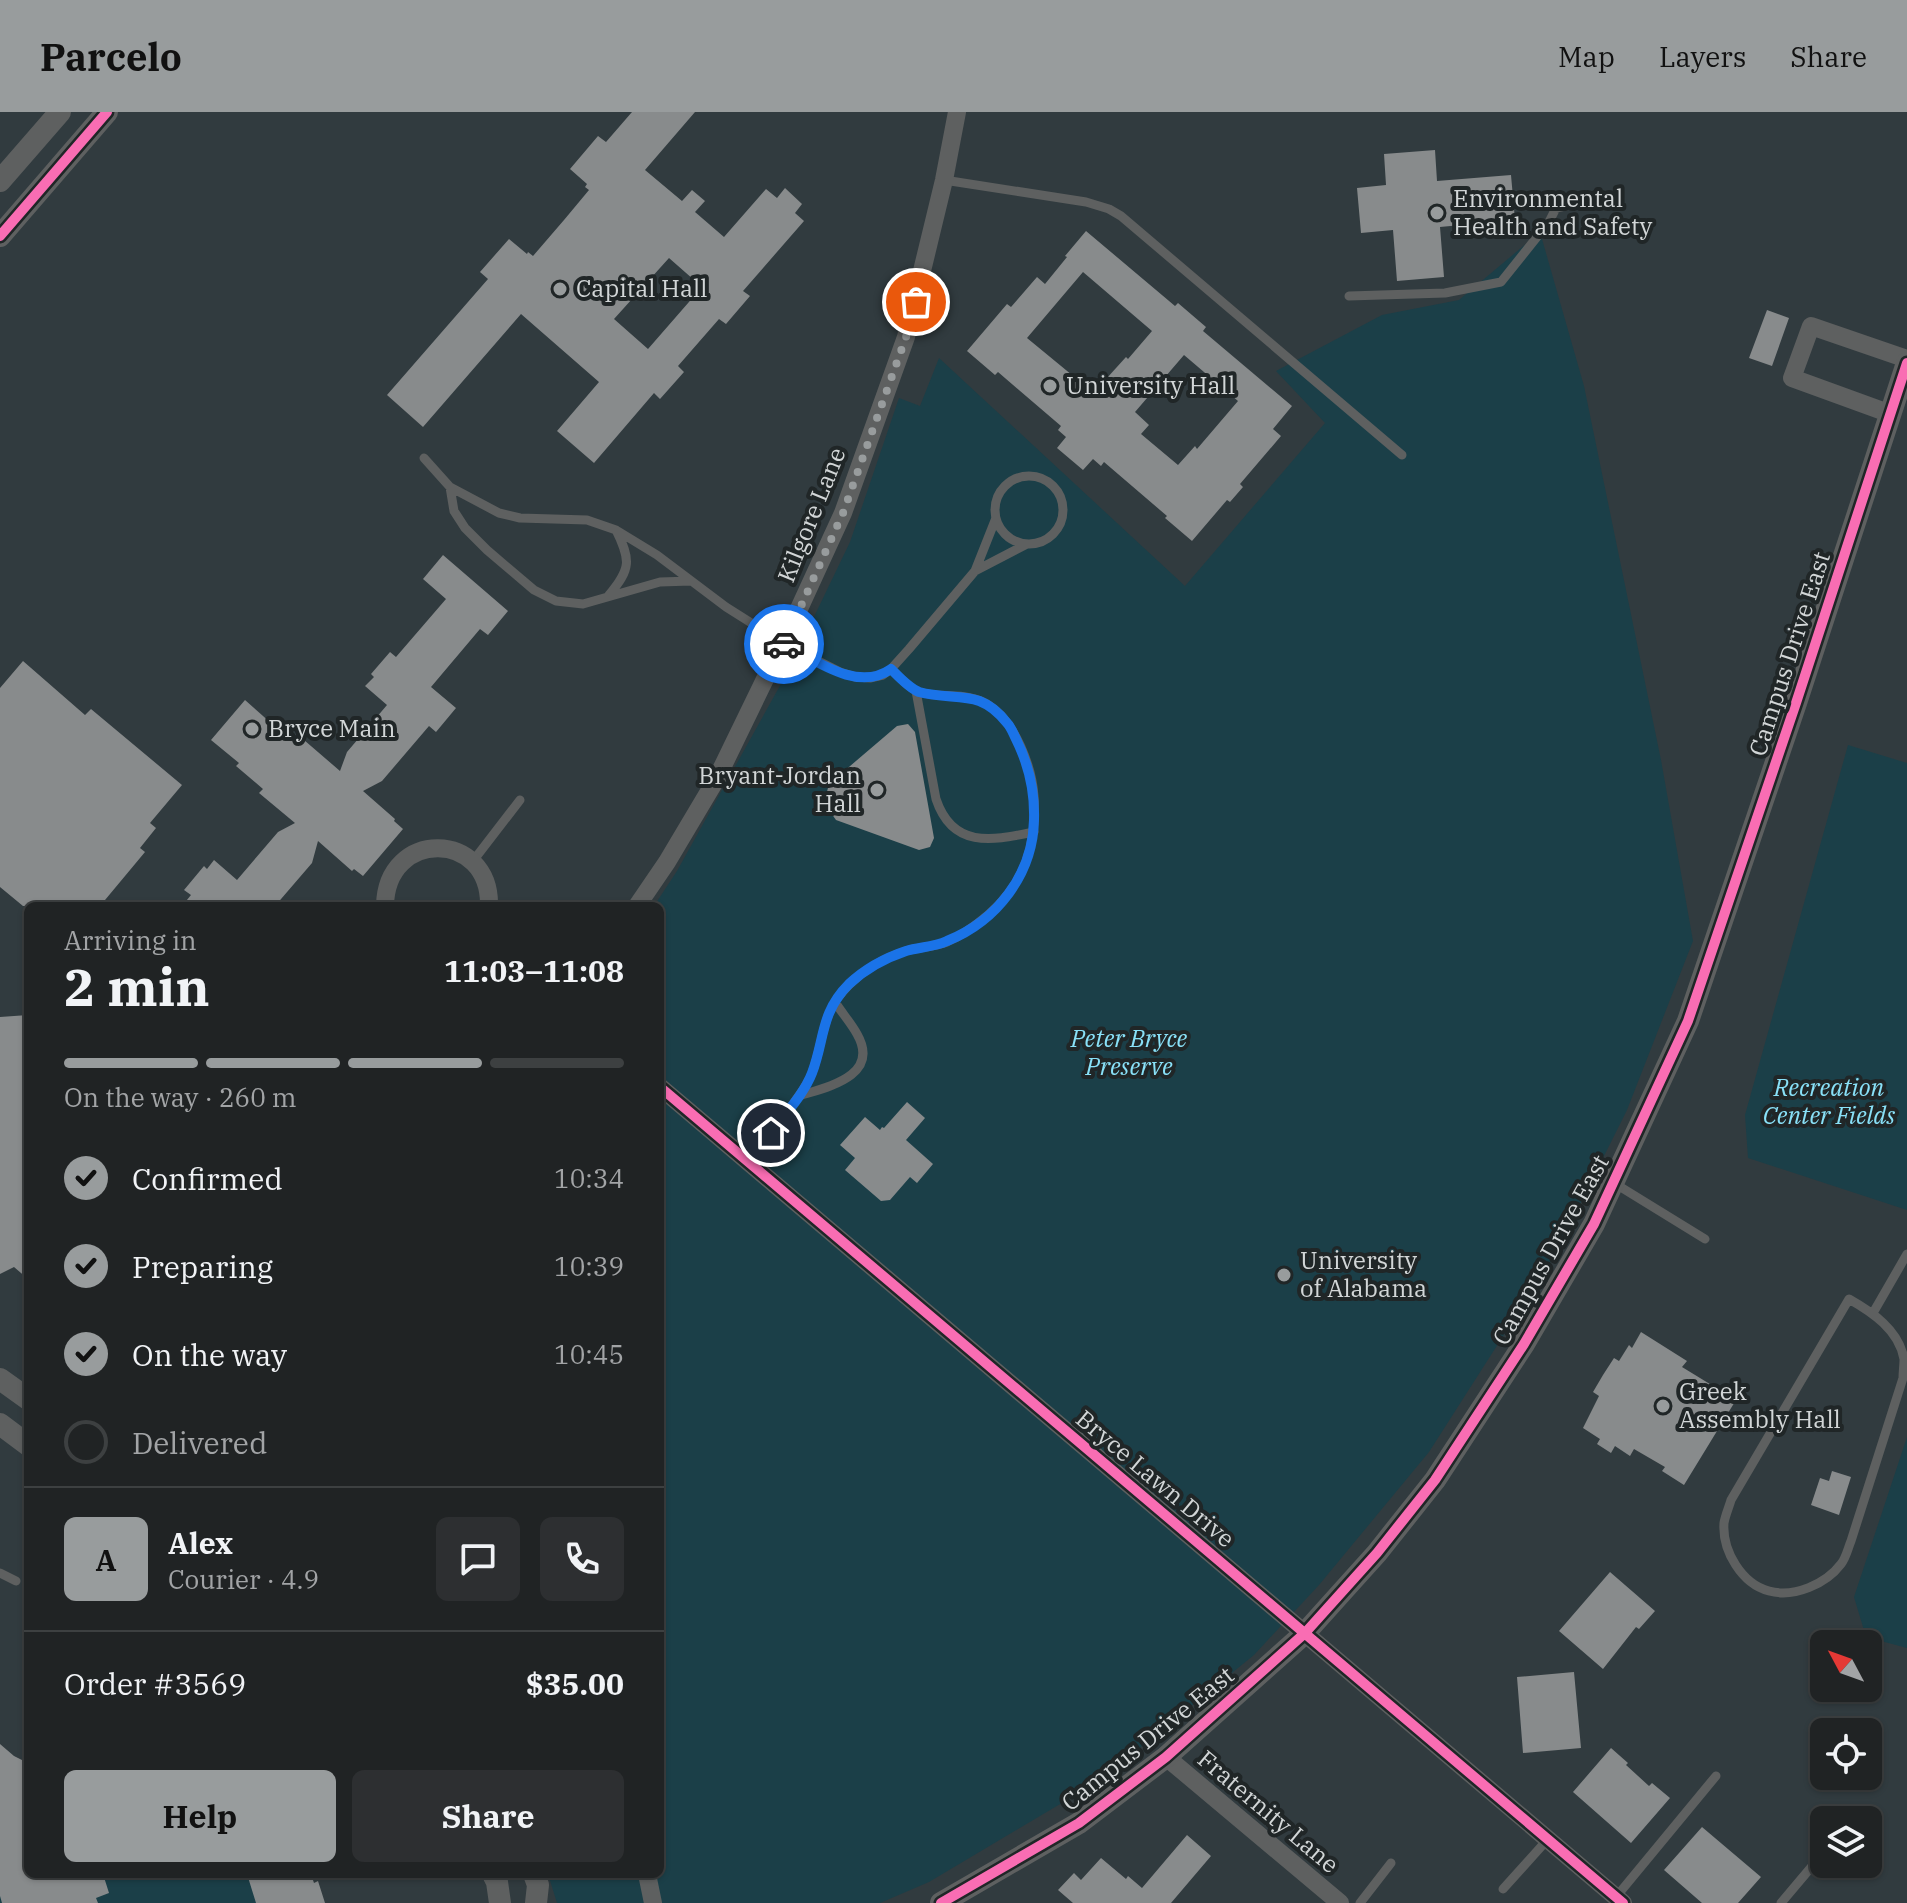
<!DOCTYPE html>
<meta charset="utf-8">
<style>
:root{--surface:#202324;--page:#2d2f31;--text:#f1f3f6;--muted:#a2a4a6;--line:#3d4041;--accent:#989c9d}
body{margin:0;font-family:"IBM Plex Serif",serif;background:var(--page);color:var(--text);height:100vh;display:flex;flex-direction:column;font-size:30px;white-space:nowrap}
*{box-sizing:border-box;margin:0}
p{font-size:26px;color:var(--muted)}
.icon{flex:none;width:44px;height:44px;fill:none;stroke:currentColor;stroke-width:2;stroke-linecap:round;stroke-linejoin:round}
.map{position:relative;flex:1;overflow:hidden}
.side{position:absolute;left:24px;top:790px;width:640px;height:976px;display:flex;flex-direction:column;background:var(--surface);border-radius:12px;box-shadow:0 2px 6px #0004,0 0 0 2px var(--line)}
.side>*{flex:none}
.needle{width:52px;rotate:311deg}
.tools{position:absolute;left:1810px;top:1518px;display:grid;gap:16px}
.tools a{display:grid;place-items:center;width:72px;height:72px;border-radius:12px;background:var(--surface);box-shadow:0 2px 6px #0004,0 0 0 2px var(--line);font-size:40px}
.pin{position:absolute;display:grid;place-items:center;width:68px;height:68px;color:#fff;margin:-34px;border:4px solid #fff;border-radius:50%;box-shadow:0 2px 8px #0007}
.courier{position:absolute;display:grid;place-items:center;width:80px;height:80px;margin:-40px;border:6px solid #1a73e8;border-radius:50%;background:#fff;color:#222;box-shadow:0 2px 10px #0007}
.overview em{font-style:normal;font-weight:800}
.overview div{display:flex;flex-direction:column-reverse}
.overview{display:flex;align-items:center;justify-content:space-between;height:136px;padding:0 40px}
h1{font-size:52px;font-weight:800;line-height:60px}
.bar{display:grid;grid-template-columns:repeat(4,1fr);gap:12px 8px;align-content:center;height:96px;padding:0 40px}
.bar i{height:10px;border-radius:6px;background:var(--line)}
.bar .selected{background:var(--accent)}
.bar p{grid-column:span 4}
.line{display:flex;align-items:center;gap:20px;padding:0 40px;border-top:2px solid var(--line)}
.line div{flex:1}
.round{display:grid;place-items:center;flex:none;width:84px;height:84px;border-radius:12px;background:var(--page)}
ol{padding:0 40px;list-style:none}
li{display:flex;align-items:center;gap:24px;height:88px}
li p{margin-inline-start:auto}
li .icon{padding:8px;border-radius:50%;background:var(--accent);color:#111;stroke-width:4}
li:last-child{color:var(--muted)}
li i{width:44px;height:44px;border:4px solid var(--line);border-radius:50%}
.action{display:flex;gap:16px;margin-top:auto;padding:16px 40px}
.action a{flex:1;height:92px;border-radius:12px;background:var(--accent);color:#111;font-size:32px;font-weight:800;line-height:92px;text-align:center}
.action a+a{background:var(--page);color:var(--text)}
header{display:flex;align-items:center;gap:48px;box-sizing:border-box;height:112px;padding:0 40px;background:var(--accent);color:#111}
header strong{font-size:38px}
nav{display:flex;gap:44px;margin-inline-start:auto;font-size:28px}
.map>svg:first-child{display:block}
.built{fill:#313b3f;fill-rule:evenodd}
.green{fill:#1b3f48}
.building{fill:#888b8c;fill-rule:evenodd}
.lines{fill:none;stroke-linecap:round;stroke-linejoin:round}
.service{stroke:#5e6060;stroke-width:9}
.minor{stroke:#5e6060;stroke-width:18}
.tertiary{stroke:#5e6060;stroke-width:22}
.cycleway-casing{stroke:#202627;stroke-width:15}
.cycleway{stroke:#f96db3;stroke-width:10}
.done{stroke:#989c9d;stroke-width:8;stroke-dasharray:0 14.4}
.route{stroke:#1a73e8;stroke-width:10}
.poi-dot{fill:#989c9d;stroke:#202627;stroke-width:3}
.labels{text-anchor:middle;stroke-width:8;stroke-linejoin:round;paint-order:stroke}
.poi-label{font-size:24px;fill:#d2d6d7;stroke:#202627;text-anchor:start}
.street-label{font-size:24px;fill:#d2d6d7;stroke:#202627}
.park-label{font-size:24px;font-style:italic;fill:#89e1f8;stroke:#202627}
</style>
<header>
<strong>Parcelo</strong>
<nav><a>Map</a><a>Layers</a><a>Share</a></nav>
</header>
<div class="map">
<svg width="1907" height="1791" viewBox="0 0 1907 1791">
<rect width="100%" height="100%" fill="#2b2f30"/>
<!-- built -->
<path class="built" d="M0 0H1907V1791H0ZM28 794H660V1762H28ZM1824 1532H1868V1576H1824ZM1824 1620H1868V1664H1824ZM1824 1708H1868V1752H1824Z"/>
<!-- green -->
<path class="green" d="M1540 120 1584 274 1661 648 1693 829 1627 998 1553 1146 1429 1340 1319 1473 1254 1543 1099 1669 929 1770 880 1791H557L548 1762H660V794H654L677 759 787 561 850 430 899 286 920 294 939 246 1185 474 1325 311 1276 259 1382 203 1459 188Z
M1848 633 1907 651V1098L1748 1046 1745 1003Z
M1907 1325V1536L1866 1525 1854 1485Z
M0 1657 28 1762H269L278 1791H0Z"/>
<!-- building -->
<path class="building" d="M632 0H695L645 58 682 89 692 78 705 89 695 100 724 125 766 77 777 86 785 76 802 92 795 101 804 109 743 179 750 184 726 212 719 207 678 254 684 260 660 287 654 281 594 351 557 319 599 270 521 202 423 315 387 283 488 167 480 160 509 127 527 142 528 140 533 144 564 108 589 78 585 75 587 72 570 57 598 24 606 30ZM669 146 702 175 648 237 614 207Z
M1435 38 1437 69 1511 63 1515 108 1440 115 1444 165 1397 169 1393 118 1361 121 1357 76 1386 73 1384 42Z
M1086 119 1175 194 1178 191 1206 215 1203 219 1292 294 1273 317 1281 324 1240 372 1243 375 1230 390 1227 388 1192 429 1165 406 1167 404 1104 350 1101 354 1093 347 1083 358 1057 336 1066 325 1058 318 1061 314 998 260 995 263 967 239 1007 192 1011 195 1037 165 1045 172 1067 145 1065 144ZM1083 160 1152 219 1128 247 1126 245 1097 277 1093 274 1089 277 1027 226ZM1184 243 1238 289 1197 337 1195 334 1178 353 1141 322 1149 313 1135 300Z
M1767 198 1789 206 1772 254 1749 246Z
M443 443 508 499 488 523 480 517 431 575 456 596 436 620 429 614 382 669 363 679 395 707 394 709 403 717 363 764 354 757 352 759 318 729 312 751 275 794H182L191 783 184 778 204 754 207 757 214 748 237 768 278 720 295 711 259 681 263 677 236 654 239 651 211 628 245 588 272 612 274 609 301 632 304 628 340 659 347 640 387 593 365 574 374 565 371 562 390 540 396 545 446 487 423 467Z
M23 549 85 603 91 597 182 673 150 711 156 716 140 736 145 740 100 794H23L0 775V576Z
M908 612 915 620 934 726 930 735 919 738 836 708 824 691 829 672 897 614Z
M28 903V1167L14 1155 0 1162V905Z
M907 990 925 1006 906 1028 933 1052 917 1071 910 1065 890 1088 881 1089 845 1058 855 1046 840 1033 865 1005 880 1018 882 1015 884 1016Z
M1641 1220 1687 1249 1682 1255 1736 1288 1684 1373 1662 1359 1665 1355 1634 1337 1630 1344 1615 1334 1611 1341 1597 1332 1600 1327 1583 1316 1599 1284 1593 1280 1603 1263 1614 1246 1619 1249 1629 1233 1632 1236Z
M1832 1359 1851 1365 1839 1403 1811 1393 1820 1366 1829 1369Z
M1610 1460 1655 1499 1639 1517 1636 1515 1603 1557 1559 1519Z
M1574 1560 1581 1636 1523 1641 1517 1565Z
M0 1632 14 1644 28 1651V1762H103L109 1781 96 1786 98 1791H2L0 1784Z
M1611 1636 1628 1651 1626 1653 1649 1674 1652 1671 1670 1686 1631 1731 1573 1680Z
M1702 1715 1761 1765 1738 1791H1702L1664 1758Z
M1187 1723 1211 1744 1171 1791H1073L1058 1778 1074 1761 1081 1768 1101 1746 1126 1767 1128 1764 1142 1776Z
M247 1762H311L314 1771 318 1769 325 1791H256Z"/>
<g class="lines">
<!-- service -->
<path class="service" d="M944 68 1086 90 1109 97 1121 104 1402 343
M1349 184 1445 181 1501 170 1549 110 1556 96 1603 86
M424 346 450 375 499 401 520 406 587 408 616 418 657 443 726 495 783 531 840 560 855 565 870 566 883 563 891 557 909 537 975 459 996 406
M995 398a34 34 0 1 1 68 0a34 34 0 1 1-68 0Z
M450 375 454 399 465 416 487 438 534 478 556 489 583 492 660 470 691 469
M975 459 1027 432
M609 483C631 457 631 448 616 418
M916 579 936 687C953 738 994 728 1034 720
M473 749 520 688
M799 984C827 975 881 964 857 922 851 911 842 901 835 890
M747 1049C763 1030 778 1011 793 992 800 982 808 972 812 961 825 927 820 901 849 873 865 857 884 846 906 839 919 835 934 835 947 830 963 823 975 814 988 803 1025 771 1037 732 1034 684 1032 655 1015 610 990 594 969 579 942 587 919 580 909 577 899 564 891 557
M1614 1071 1705 1127
M1849 1187C1872 1200 1899 1218 1904 1247 1904 1253 1903 1260 1903 1266L1851 1429C1848 1436 1846 1446 1841 1452 1826 1472 1794 1486 1769 1479 1742 1472 1722 1439 1724 1411 1725 1404 1729 1395 1731 1388Z
M1873 1201 1907 1142
M0 1461 16 1469
M1503 1777 1548 1727
M1616 1785 1716 1664
M1360 1791 1391 1751
M1781 1791 1824 1740"/>
<!-- minor -->
<path class="minor" d="M1891 302 1792 266 1811 214 1907 247
M385 794C386 716 491 718 489 794
M637 794 667 750 717 666 798 499 843 401 906 225 944 68 957 0
M660 975 1623 1791
M1166 1645 1340 1791
M647 1762 653 1791"/>
<!-- tertiary -->
<path class="tertiary" d="M0 69 60 0
M0 124 107 0
M0 1267 28 1287
M0 1312 28 1333
M493 1762 497 1770 500 1791
M534 1762 538 1773 536 1791
M941 1791 1079 1711 1166 1645 1305 1521 1377 1441 1435 1368 1524 1232 1594 1112 1688 909 1796 591 1907 251"/>
<defs>
<path id="cycleway" d="M0 124 107 0
M660 975 1623 1791
M941 1791 1079 1711 1166 1645 1305 1521 1377 1441 1435 1368 1524 1232 1594 1112 1688 909 1796 591 1907 251"/>
</defs>
<!-- cycleway casing -->
<use href="#cycleway" class="cycleway-casing"/>
<!-- cycleway -->
<use href="#cycleway" class="cycleway"/>
</g>
<g class="lines">
<!-- done -->
<path class="done" d="M784 532 843 401 906 225 916 190"/>
<!-- route -->
<path class="route" d="M771 1021C785 1002 804 982 812 961 825 927 820 901 849 872 865 857 885 846 906 839 920 835 934 835 947 829 997 809 1033 762 1034 708 1035 678 1029 653 1016 627 1013 621 1011 615 1007 611 979 575 955 590 919 580 909 576 899 565 891 557 857 581 814 547 784 532"/>
</g>
<!-- markers -->
<g class="poi-dot">
<circle cx="1437" cy="101" r="8"/>
<circle cx="560" cy="177" r="8"/>
<circle cx="1050" cy="274" r="8"/>
<circle cx="252" cy="617" r="8"/>
<circle cx="877" cy="678" r="8"/>
<circle cx="1284" cy="1163" r="8"/>
<circle cx="1663" cy="1294" r="8"/>
</g>
<g class="labels">
<!-- poi labels -->
<g class="poi-label">
<text x="1453" y="95">Environmental<tspan x="1453" dy="28">Health and Safety</tspan></text>
<text x="576" y="185">Capital Hall</text>
<text x="1066" y="282">University Hall</text>
<text x="268" y="625">Bryce Main</text>
<text x="861" y="672" text-anchor="end">Bryant-Jordan<tspan x="861" dy="28">Hall</tspan></text>
<text x="1300" y="1157">University<tspan x="1300" dy="28">of Alabama</tspan></text>
<text x="1679" y="1288">Greek<tspan x="1679" dy="28">Assembly Hall</tspan></text>
</g>
<!-- street labels -->
<g class="street-label">
<text transform="translate(812 403) rotate(-68)" y="8">Kilgore Lane</text>
<text transform="translate(1790 542) rotate(-72)" y="8">Campus Drive East</text>
<text transform="translate(1551 1138) rotate(-61)" y="8">Campus Drive East</text>
<text transform="translate(1155 1367) rotate(40)" y="8">Bryce Lawn Drive</text>
<text transform="translate(1148 1627) rotate(-39)" y="8">Campus Drive East</text>
<text transform="translate(1268 1700) rotate(40)" y="8">Fraternity Lane</text>
</g>
<!-- park labels -->
<g class="park-label">
<text x="1129" y="935">Peter Bryce<tspan x="1129" dy="28">Preserve</tspan></text>
<text x="1829" y="984">Recreation<tspan x="1829" dy="28">Center Fields</tspan></text>
</g>
</g>
</svg>
<div class="tools">
<a><svg class="needle" viewBox="-14 -14 28 28"><path d="M0-13l5 13h-10z" fill="#e53935"/><path d="M0 13l5-13h-10z" fill="#a2a4a6"/></svg></a>
<a><svg class="icon" aria-label="locate" viewBox="0 0 24 24"><circle cx="12" cy="12" r="6"/><path d="M12 2v4M12 18v4M2 12h4M18 12h4"/></svg></a>
<a><svg class="icon" aria-label="layers" viewBox="0 0 24 24"><path d="M12 4l9 5-9 5-9-5zM3 14l9 5 9-5"/></svg></a>
</div>
<div class="pin" style="left:916px;top:190px;background:#ea580c"><svg class="icon" aria-label="bag" viewBox="0 0 24 24"><path d="M5 8h14l-1 12H6zM9 8a3 3 0 0 1 6 0"/></svg></div>
<div class="pin" style="left:771px;top:1021px;background:#1f2937"><svg class="icon" aria-label="home" viewBox="0 0 24 24"><path d="M3 11l9-7 9 7M6 9v11h12V9"/></svg></div>
<div class="courier" style="left:784px;top:532px"><svg class="icon" aria-label="car" viewBox="0 0 24 24"><path d="M5 17H2v-5l4-1 3-4h7l3 4 3 1v5h-3M9 17h6M6 11h13"/><circle cx="7" cy="17" r="2"/><circle cx="17" cy="17" r="2"/></svg></div>
<section class="side">
<div class="overview"><div><h1>2 min</h1><p>Arriving in</p></div><em>11:03–11:08</em></div>
<div class="bar"><i class="selected"></i><i class="selected"></i><i class="selected"></i><i></i><p>On the way · 260 m</p></div>
<ol>
<li><svg class="icon" aria-label="check" viewBox="0 0 24 24"><path d="M5 12l5 5 9-10"/></svg>Confirmed<p>10:34</p></li>
<li><svg class="icon" aria-label="check" viewBox="0 0 24 24"><path d="M5 12l5 5 9-10"/></svg>Preparing<p>10:39</p></li>
<li><svg class="icon" aria-label="check" viewBox="0 0 24 24"><path d="M5 12l5 5 9-10"/></svg>On the way<p>10:45</p></li>
<li><i></i>Delivered</li>
</ol>
<div class="line" style="height:144px"><b class="round" style="background:var(--accent);color:#111">A</b><div><b>Alex</b><p>Courier · 4.9</p></div><a class="round"><svg class="icon" aria-label="chat" viewBox="0 0 24 24"><path d="M4 5h16v11H9l-5 4z"/></svg></a><a class="round"><svg class="icon" aria-label="phone" viewBox="0 0 24 24"><path d="M5 4h4l2 5-3 2q2 4 5 5l2-3 5 2v4C11 20 4 13 5 4z"/></svg></a></div>
<div class="line" style="height:104px"><div>Order #3569</div><b>$35.00</b></div>
<div class="action"><a>Help</a><a>Share</a></div>
</section>
</div>
